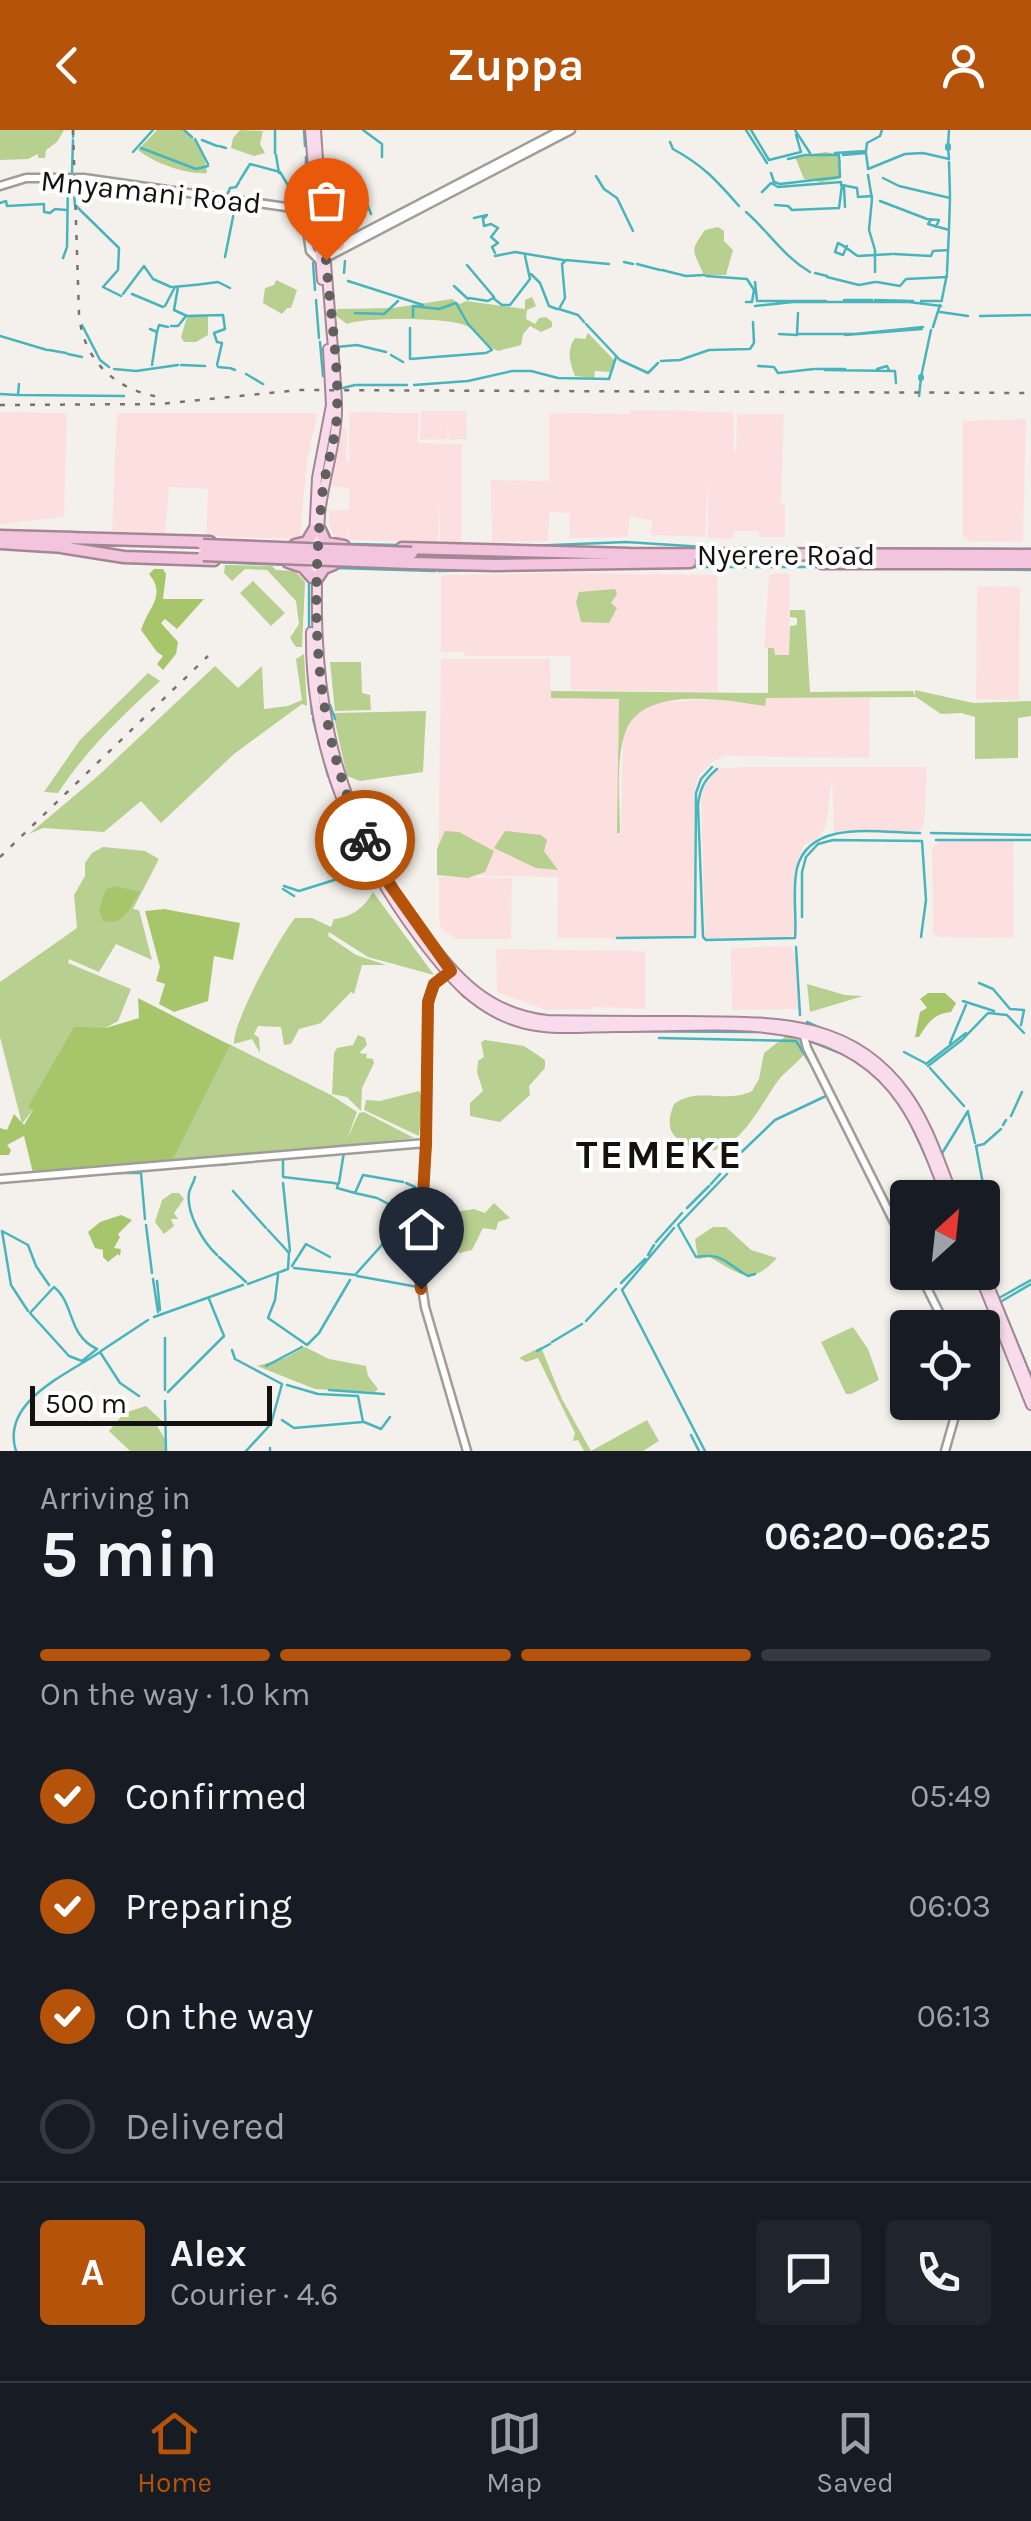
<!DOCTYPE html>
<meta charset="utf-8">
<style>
:root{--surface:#171b24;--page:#20242c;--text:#f1f3f6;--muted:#9ea1a6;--line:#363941;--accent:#b45309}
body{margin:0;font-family:Karla,sans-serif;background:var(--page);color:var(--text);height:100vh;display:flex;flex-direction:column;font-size:38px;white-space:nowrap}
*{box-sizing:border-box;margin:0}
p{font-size:32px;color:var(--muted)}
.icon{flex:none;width:55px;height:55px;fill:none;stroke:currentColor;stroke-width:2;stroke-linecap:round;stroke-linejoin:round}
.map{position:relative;height:1321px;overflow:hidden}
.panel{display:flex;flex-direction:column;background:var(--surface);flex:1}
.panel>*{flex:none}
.needle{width:65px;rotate:27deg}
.buttons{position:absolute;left:890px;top:1050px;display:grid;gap:20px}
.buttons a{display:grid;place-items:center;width:110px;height:110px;border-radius:10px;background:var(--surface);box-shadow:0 2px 8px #0004;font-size:50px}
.scale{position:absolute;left:30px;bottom:25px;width:242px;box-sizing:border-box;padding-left:10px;border:5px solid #131210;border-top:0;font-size:28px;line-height:35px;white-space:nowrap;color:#131210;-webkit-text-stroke:8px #fff;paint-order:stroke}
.pin{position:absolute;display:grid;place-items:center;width:85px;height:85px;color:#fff;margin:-102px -42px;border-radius:50% 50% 50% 0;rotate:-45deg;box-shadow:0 0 10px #0007}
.pin .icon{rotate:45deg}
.courier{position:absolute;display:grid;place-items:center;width:100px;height:100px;margin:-50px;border:8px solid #b45309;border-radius:50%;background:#fff;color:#222;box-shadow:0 2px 12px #0007}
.head em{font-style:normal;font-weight:700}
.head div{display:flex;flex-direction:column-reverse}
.head{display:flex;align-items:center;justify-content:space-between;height:170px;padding:0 40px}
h1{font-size:65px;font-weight:700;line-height:75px}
.bar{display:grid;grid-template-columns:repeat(4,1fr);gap:15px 10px;align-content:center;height:120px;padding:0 40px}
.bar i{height:12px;border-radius:8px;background:var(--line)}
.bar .current{background:var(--accent)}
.bar p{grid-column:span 4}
.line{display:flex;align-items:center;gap:25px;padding:0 40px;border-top:2px solid var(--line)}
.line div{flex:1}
.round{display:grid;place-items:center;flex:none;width:105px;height:105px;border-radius:10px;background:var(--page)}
ol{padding:0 40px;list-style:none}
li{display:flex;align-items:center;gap:30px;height:110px}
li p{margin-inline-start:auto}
li .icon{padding:10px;border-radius:50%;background:var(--accent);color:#fff;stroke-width:4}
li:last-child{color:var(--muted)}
li i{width:55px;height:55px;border:5px solid var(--line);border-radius:50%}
header{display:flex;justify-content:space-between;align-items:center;height:130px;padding:0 40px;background:var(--accent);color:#fff;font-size:45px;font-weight:700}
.dock{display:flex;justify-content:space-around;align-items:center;height:140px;border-top:2px solid var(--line);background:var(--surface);font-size:28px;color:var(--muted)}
.dock a{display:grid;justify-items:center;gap:5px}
.dock .current{color:var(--accent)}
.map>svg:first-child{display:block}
.industrial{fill:#fbe0df}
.green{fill:#b7cf8f}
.forest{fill:#a7c66c}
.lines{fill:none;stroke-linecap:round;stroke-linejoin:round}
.stream{stroke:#48b4bc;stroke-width:2.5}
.river{stroke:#48b4bc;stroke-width:6}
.secondary-casing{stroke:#a09d99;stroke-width:11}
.primary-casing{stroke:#a58695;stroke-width:12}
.highway-casing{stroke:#a58695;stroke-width:15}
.secondary{stroke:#fff;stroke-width:6}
.primary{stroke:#f8dceb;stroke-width:8}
.highway{stroke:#f3c4dd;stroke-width:10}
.rail{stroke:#767470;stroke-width:2.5;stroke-dasharray:5 10;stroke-linecap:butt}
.highway-bridge-casing{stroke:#a58695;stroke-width:15;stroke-linecap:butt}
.highway-bridge{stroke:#f3c4dd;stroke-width:10}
.done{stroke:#62605d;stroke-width:10;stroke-dasharray:0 18}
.route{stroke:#b45309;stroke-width:12}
.labels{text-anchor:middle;stroke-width:8;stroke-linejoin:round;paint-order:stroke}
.street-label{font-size:30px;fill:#131210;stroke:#fff}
.district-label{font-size:40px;font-weight:bold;letter-spacing:2.5px;fill:#131210;stroke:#fff}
</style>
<header><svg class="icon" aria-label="back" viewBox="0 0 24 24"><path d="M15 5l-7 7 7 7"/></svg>Zuppa<svg class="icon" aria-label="person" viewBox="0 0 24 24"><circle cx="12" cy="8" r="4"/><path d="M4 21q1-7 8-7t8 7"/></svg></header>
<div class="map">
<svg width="1031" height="1321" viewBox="0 0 1031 1321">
<rect width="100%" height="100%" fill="#f4f1ec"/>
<!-- industrial -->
<path class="industrial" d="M630 280 733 282 734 322 736 321 737 284H784L781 373 785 374V407H759V401H734L733 409 708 408V346L705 407 651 405 652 390 629 387 628 407 569 408 570 383 549 382 548 411 492 412 491 350 549 351V283L630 284Z
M421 281H466L467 309 449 310 448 297 447 309 420 310Z
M0 282 67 283 64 387 0 394Z
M349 282 419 283 418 313 462 314V413L440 412V370L438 412 349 410 348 395 347 408 334 407 329 394V380H349V358L328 356 342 297 347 298 346 332H349Z
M117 283H318L307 330 300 409 206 406 208 359 169 357 165 404 112 401Z
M1026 289 1023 412 967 411V407H963V291Z
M570 443 717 445 718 562 571 560 570 526H465L464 522H441V447L444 445Z
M777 443 790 444 789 525H774V518H764L769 445Z
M977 456 1020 457 1019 570 976 569Z
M441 529H550L551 567 621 569 619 703 621 704 623 605 635 583 652 573 711 569 764 575 765 566 870 568 869 628 725 626 712 632 698 647 694 662V804L690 808H557L558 747 438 745Z
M927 637 924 696 918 701 834 702 832 647 826 696 818 708 804 715 794 741 795 803 789 808 705 810 701 661 714 642 721 638 745 637Z
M940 711H1013L1014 808 938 807 933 803 932 718Z
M439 747 512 748 511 809H456L443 800 439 793Z
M791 816 795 826 799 879 732 880 731 818Z
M496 819 645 821V879L593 877 592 879 546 880 497 862Z"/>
<!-- green -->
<path class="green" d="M0 0H64L57 12 46 20 45 28H38V24L28 29 0 30Z
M157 0C164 0 176 0 182 0 196 5 207 31 207 43 187 45 154 33 138 20Z
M240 0 263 1 260 14 265 23 254 26 231 18 233 8Z
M826 22 837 24 841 31 839 49 821 52 804 49 795 27Z
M718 97 724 101V111L733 120 726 145H704C693 120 689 122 705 100Z
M276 150 297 160 291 178H287L282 184 263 173 265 158 274 155Z
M532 167 536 176 527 180 526 189 535 194 539 188 546 187 552 192V197L541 202 530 196 523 204 521 215 498 221C485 216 479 202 467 196 450 187 363 187 347 194L335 185 337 179 393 178 452 169 460 174 466 171 525 179V170Z
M208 185V205L196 212H184L181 207 187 187Z
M588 203 614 230 610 242 595 241 594 248 575 246C570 233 566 221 575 208L585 209Z
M225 435 272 436 276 440 295 441 305 452 302 517H296L290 508 299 494 296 471 267 440 245 439 232 451 224 443Z
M253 451 285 483 271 496 240 463Z
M615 459 617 464 611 473 617 478 609 493 581 492 576 472 579 462Z
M790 480H805L810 562 913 561 915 566V560L973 573 1031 571V586L1018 588V628L975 629V587L961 583 941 584 916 567 766 568 765 576C727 570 641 554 625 603 615 633 620 672 620 703H617L619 569 551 568V561L768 563V518H774L775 525H789L790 496 797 495V488L790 487Z
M304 524 307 576 302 574 234 624 161 693 141 671 104 702 43 698 29 704 99 645 215 536 238 558 262 536 264 579 288 576 302 570 296 529Z
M330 532H361L362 563 370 565 371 580 335 581Z
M148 543 160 551C122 586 86 620 58 663L44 662 80 610Z
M426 581 423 642 360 651 347 646 333 583Z
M445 701 459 702 494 721 485 742 468 748 437 745V719Z
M505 701 541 705 547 710 544 721 558 740 536 738 494 718Z
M103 717 145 721 159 729 133 779 139 780 152 830 116 814 99 842 69 829 68 833 131 859 118 891 95 904 91 903 22 994 0 907V852L77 798 74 765 85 746V733L92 723Z
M373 762 434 845 368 827 329 802 328 806 356 825 386 835H362L354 864 351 862 321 893 299 899 291 914 284 915 281 897 258 896 254 904 259 908 260 923 252 909 234 914C233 891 279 808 295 788H312L331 797 334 789C352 787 364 778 373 762Z
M807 854 845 865 863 866 810 882Z
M358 905 365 908 367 915 359 923 367 924 366 928 373 929 374 933 362 958 361 981 347 967 332 964 334 923 337 918 353 915Z
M786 906 803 911 804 924C796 935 785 941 777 952 755 983 728 1047 678 1009 666 1000 669 986 674 974 697 956 727 974 752 961L759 949 764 923Z
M485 910 524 916 545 930V938L529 956 530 965 500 992 470 986V973L483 961 477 942 478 931 484 927 481 912Z
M229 914 331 965 357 982 347 1009 359 983 364 982 414 1008 169 1034Z
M419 961 423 969 419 1006 364 980 366 970 380 971Z
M172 1063H179L184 1069 174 1083 178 1089H171L174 1096 164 1104 155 1092 162 1070Z
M494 1073 510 1088 498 1092 496 1100 483 1098 472 1120 459 1123 442 1105 448 1083 474 1079 485 1083Z
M713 1097H726L751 1120 777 1128C749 1159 737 1141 709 1127L698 1129 695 1109Z
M853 1197 868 1219 879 1250 851 1264H846L821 1212Z
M305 1217 329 1229 366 1236 368 1246 378 1259 375 1262 315 1259 257 1236 285 1228Z
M541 1217 562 1269 591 1321H584L578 1310 573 1311 575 1303 538 1228 526 1232 519 1228Z
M146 1276 162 1291 157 1296 165 1309V1321H130L109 1301 124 1283Z
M647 1290 659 1311 643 1321H591Z"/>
<!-- forest -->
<path class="forest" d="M163 439 166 444 163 469H204L177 499 165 489 161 493 178 512 176 524 163 540 157 534 163 526 157 522 141 500C148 477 167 466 149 444L154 439Z
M115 756 140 762C130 775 126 796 103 791L99 780 106 759Z
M164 779 240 793 233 830 214 826 208 871 174 882 159 874 165 854 156 851 160 837 145 781Z
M928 863H945L956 873 951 882C934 883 927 894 919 907H915L920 882 927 878 920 869Z
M138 868 230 915 171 1033 33 1043 24 1006 7 1015 11 1020 9 1025H0V998L7 1000 14 984 24 995 33 980 28 977 74 897 106 898 139 888Z
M121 1085 132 1090 118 1104 120 1107 114 1118 121 1119 120 1126 118 1124 108 1132 103 1127V1120L95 1118 88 1102 100 1092Z"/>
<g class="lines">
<!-- stream -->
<path class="stream" d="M184 0 192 7
M304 0 305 16
M363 0 382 14V27
M746 0 767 33
M751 0 769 30 801 22 796 5
M795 0 810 23
M73 7V0
M195 9 208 34
M202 10 217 16
M670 12 673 19C704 36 716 50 739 76
M219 16 226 18
M948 16 949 0
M141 18 196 39 208 36
M948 18 949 28
M133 22 153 0
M275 23V0
M835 23 866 21 867 13 880 6 882 0
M276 25 279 43
M843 25 866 23 868 38
M306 27V51
M949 32 950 66
M345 39 360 56 371 84
M868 39 905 24 923 23 949 29
M72 43 73 10
M771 43 774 52 780 54 840 47 839 25H805L788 29
M868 45 872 69 869 100 875 120V142
M596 46 604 59 617 68 633 101
M883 48 899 56 950 68
M240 50 250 34 280 42 300 75
M80 51 73 52 75 75 119 118 118 140 103 157 121 166
M307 54 308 68
M122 56 148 60
M844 57 845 77
M762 62 771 53 778 57 841 52V55
M171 64 198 67
M226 68 230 58 236 57 239 52
M880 71 927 89 939 90 936 97
M0 73 6 71 7 76 44 74V82L50 83 55 79 66 80
M775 75 788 76 792 80 839 78 842 55 857 58 858 67 872 66
M746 82C769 102 783 126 810 142
M474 88 487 85 483 89 484 96 491 94 498 98 491 107 498 113 492 117 495 123
M930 91 928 94 949 100
M949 99 950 68
M340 111 352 105
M847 116 843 125 835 122 838 113C849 118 850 122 858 126L892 124
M894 124 931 126 933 121 948 120
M495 126 515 122 563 130
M225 127 236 72
M63 128 67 117 68 51
M624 132 633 134
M313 133 315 160
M637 134 660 140
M467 135 494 167
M662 140 686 146 704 145
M947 142 949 100
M344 143 345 131
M815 143 827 146
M531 144 540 153 549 176 557 179
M706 146 747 149 754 160 752 172H746
M827 147 859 155 875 152
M348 151 423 175
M755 152 757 171H826
M877 152 900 156 906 149 947 147
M195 155 218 152 230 158
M454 156 468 169
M173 157 194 155
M178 157 174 180 187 186 223 185 225 199 214 203 217 212 222 213 217 235
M123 164 144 136 153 149 171 157
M132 164 163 177
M469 168 488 171 493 168 502 175H510L530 149 525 126
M942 169 947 144
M316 170 319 208
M844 170H872
M875 170 913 171
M921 171H942
M165 176 175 157
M755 176 793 172H909L941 176
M940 182 968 186
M355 183 384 184 398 171
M798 183 797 204H855L923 197
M980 186 1031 185
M584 192 578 185 559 179 565 168 562 134 566 130 609 134
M586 194 620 230 648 243 658 233
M82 195 100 230 109 237
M171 196H178L186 186
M933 197 940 175
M410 198V229L486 223 492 220 468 194 456 173 439 179 413 176V187
M150 199 157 202 159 195 168 197
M779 204 797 205
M845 205 922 199
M0 206 47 220
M320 212 323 246
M336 217 357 215 386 222
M49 220 66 223
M68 224 82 227
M391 225 403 232
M661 231 680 230 709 220 750 219 754 213 753 192
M152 235 157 202
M181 235 205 236
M758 236 774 237 778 243 814 239
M218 237 228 238
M230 238 235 240
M114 239 136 241 178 235
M816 239H845
M877 239 887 236 889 240
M825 240 895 241 896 253
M246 244 263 254
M921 247 931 200
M414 255 468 251 512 241H531L558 248 609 249 616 227
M343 258 355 255H407
M0 264 18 265 19 254
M18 265 124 266
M919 266 921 248
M350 414 397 415
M529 416 626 412 720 418 1016 419
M1024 419H1031
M216 432 288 435
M673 437H820
M336 438 435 441
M888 438 1031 440
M438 441 530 439
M309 500V448
M309 538 312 584
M330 575 335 589
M313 589 328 646
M717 639C704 650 700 658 698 675L703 807 706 810 795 808C797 786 792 760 797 738 810 688 880 703 920 703
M330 651 338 671
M347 694 349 699
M931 703 1031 705
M352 704 358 716
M936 710H1031
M360 721 369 739
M374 745 394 779
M284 756 299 761 363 741
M283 759 294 766
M802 787V742L806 727 818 714 833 710 922 711 926 770 921 807
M617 808 695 807 696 663 701 649 712 637
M796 817 800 885
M979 853 993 859 1010 879 1024 880 1021 895
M455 856 463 866 487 882
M963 871 994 881
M431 886 434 866 441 851
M807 892 851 912
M596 901 758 902
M659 908 796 911 814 939
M810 911 850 927
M950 913 966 875
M904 922 925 933
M926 934 966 903
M928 936 962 910 988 883 1007 885 1024 903
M930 938 964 976
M968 982 975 1013
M907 986 937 1051
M1011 986 1022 962
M1003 995 1006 990
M941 1025 968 981
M303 1026 283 1028V1047L334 1053 338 1054 337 1058 355 1063 363 1045 403 1052
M205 1035H206
M209 1035H215
M219 1035 263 1030
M196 1036 199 1035
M168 1038H173
M150 1040 165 1039
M723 1040 775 990 828 965
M114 1043H141L145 1089
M727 1044 678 1095 696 1127C723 1122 726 1134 748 1146L755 1144
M949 1046 959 1068
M64 1047 101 1044
M195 1047C194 1053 190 1057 189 1063 186 1083 203 1112 217 1125
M25 1050 53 1048
M283 1053 290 1121
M339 1053 344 1022
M711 1054 720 1044
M233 1061 266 1098
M355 1063 377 1068 402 1081 415 1057 406 1053
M989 1065 983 1054 976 1016 984 1014 1001 999
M425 1073 431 1010
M687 1078 709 1056
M146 1095 152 1143
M674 1098 622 1160 705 1321
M268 1100 280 1113
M656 1112 682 1083
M648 1125 654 1115
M219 1127 246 1152
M982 1127 1031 1246
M292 1136 306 1114 330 1127
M294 1138 355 1145 381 1116 402 1081
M974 1142 1003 1215
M278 1145 275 1170 268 1188 307 1215 319 1203 350 1150
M357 1146 418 1157
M153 1149 158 1182
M157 1151 160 1180
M621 1153 645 1129
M248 1154 288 1139 289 1123 281 1114
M54 1157C75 1174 67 1205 97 1219L82 1231 69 1226 30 1183Z
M999 1168 1031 1150
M1002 1171 1031 1154
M28 1181 11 1155 2 1101 28 1115 36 1136 49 1155
M154 1187 243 1155
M586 1191 616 1159
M552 1212 582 1194
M232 1220 235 1229 282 1254 271 1294 246 1321
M101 1221 148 1190
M537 1221 550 1214
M266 1236 302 1217
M165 1260V1208
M329 1260 384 1264
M168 1262 224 1206 209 1169
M165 1271 166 1321
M282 1290 294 1298 363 1292 358 1266 318 1264 287 1255
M364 1292 381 1299 390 1287
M691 1305 699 1321
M16 1321C0 1271 68 1244 100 1222L120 1253 139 1266
M270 1321V1318"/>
<!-- river -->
<path class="river" d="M948 18V16
M921 247V248"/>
<defs>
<path id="secondary" d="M0 56 26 48H84L286 77 305 87 310 121 320 131 571 0
M325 123 561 0
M448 842 434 854 428 872 426 1013 419 1136 425 1177 467 1321
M803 902 807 918 908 1120
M0 1049 426 1013
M919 1142 947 1198
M945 1321 959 1272"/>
<path id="primary" d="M310 0 322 150
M316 0C320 61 325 121 330 182 332 214 337 248 337 280 337 312 323 351 320 385 309 547 323 668 422 802 457 848 487 883 547 890 593 891 639 891 684 891 769 892 850 886 906 964 928 994 940 1033 954 1068
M324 108 332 115 340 116
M312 448 317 348 331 275 328 219
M311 502C309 615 354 721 421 810 450 848 476 881 525 894 553 901 587 897 616 897 716 898 837 876 902 971 922 1000 934 1035 947 1068
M982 1139 1031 1259
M978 1142 1031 1275"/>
<path id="highway" d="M320 400 326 413 344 416
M0 406 74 408
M68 408 210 412
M0 413 64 417
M295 415 307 412 314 400
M61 417 124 427 214 430
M402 418 630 424 1031 425
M288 432 303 437 312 447
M411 433 495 435 690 432
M822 433H1031
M318 447 324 438 334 434"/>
</defs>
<!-- secondary casing -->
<use href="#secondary" class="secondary-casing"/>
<!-- primary casing -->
<use href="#primary" class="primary-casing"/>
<!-- highway casing -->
<use href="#highway" class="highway-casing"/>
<!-- secondary -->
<use href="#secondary" class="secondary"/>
<!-- primary -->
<use href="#primary" class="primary"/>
<!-- highway -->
<use href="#highway" class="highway"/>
<!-- rail -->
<path class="rail" d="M73 0 79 184C83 230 114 259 159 267
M0 275 161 274 298 260 1031 263
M0 727 208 526"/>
<defs>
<path id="highway-bridge" d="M203 415 412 423
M203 425 411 433"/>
</defs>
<!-- highway-bridge casing -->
<use href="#highway-bridge" class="highway-bridge-casing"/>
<!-- highway-bridge -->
<use href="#highway-bridge" class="highway-bridge"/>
</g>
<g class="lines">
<!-- done -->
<path class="done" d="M326 130C330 180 339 233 337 283 336 311 325 338 322 366 310 488 314 597 365 710"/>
<!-- route -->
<path class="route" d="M365 710 390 755 451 841 434 854 428 872 426 1013 419 1136 421 1159"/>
</g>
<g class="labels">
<!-- street labels -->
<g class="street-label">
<text transform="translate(151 62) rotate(6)" y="10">Mnyamani Road</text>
<text x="786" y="435">Nyerere Road</text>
</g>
<!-- district labels -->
<g class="district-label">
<text x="660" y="1038">TEMEKE</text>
</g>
</g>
</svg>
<div class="buttons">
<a><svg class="needle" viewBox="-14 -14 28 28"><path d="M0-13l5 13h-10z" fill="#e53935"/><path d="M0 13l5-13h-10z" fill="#9ea1a6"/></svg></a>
<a><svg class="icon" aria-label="locate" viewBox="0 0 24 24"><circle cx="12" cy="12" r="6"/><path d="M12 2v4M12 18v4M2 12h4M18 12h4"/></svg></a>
</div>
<div class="scale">500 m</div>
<div class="pin" style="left:326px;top:130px;background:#ea580c"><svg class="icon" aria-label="bag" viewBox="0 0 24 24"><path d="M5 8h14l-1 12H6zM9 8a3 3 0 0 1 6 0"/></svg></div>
<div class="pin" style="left:421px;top:1159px;background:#1f2937"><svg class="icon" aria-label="home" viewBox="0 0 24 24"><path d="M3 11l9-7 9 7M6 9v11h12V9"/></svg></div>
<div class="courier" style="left:365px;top:710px"><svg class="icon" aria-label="bike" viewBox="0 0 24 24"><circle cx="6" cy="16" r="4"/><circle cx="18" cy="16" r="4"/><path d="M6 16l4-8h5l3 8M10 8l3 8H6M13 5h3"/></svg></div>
</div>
<section class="panel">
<div class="head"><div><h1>5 min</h1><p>Arriving in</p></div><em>06:20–06:25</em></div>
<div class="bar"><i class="current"></i><i class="current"></i><i class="current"></i><i></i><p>On the way · 1.0 km</p></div>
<ol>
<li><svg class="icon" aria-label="check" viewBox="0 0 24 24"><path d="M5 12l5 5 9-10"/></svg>Confirmed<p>05:49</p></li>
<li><svg class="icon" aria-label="check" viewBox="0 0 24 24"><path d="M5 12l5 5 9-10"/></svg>Preparing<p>06:03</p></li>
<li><svg class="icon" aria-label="check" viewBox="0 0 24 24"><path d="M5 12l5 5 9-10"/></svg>On the way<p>06:13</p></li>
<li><i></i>Delivered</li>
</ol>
<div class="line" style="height:180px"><b class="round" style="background:var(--accent);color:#fff">A</b><div><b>Alex</b><p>Courier · 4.6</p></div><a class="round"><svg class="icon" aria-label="chat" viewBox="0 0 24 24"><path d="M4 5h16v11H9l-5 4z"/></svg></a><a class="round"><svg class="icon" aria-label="phone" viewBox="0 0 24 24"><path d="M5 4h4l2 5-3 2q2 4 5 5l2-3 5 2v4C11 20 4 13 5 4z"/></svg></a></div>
</section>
<nav class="dock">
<a class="current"><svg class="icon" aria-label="home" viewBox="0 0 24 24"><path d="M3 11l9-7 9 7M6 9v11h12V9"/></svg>Home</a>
<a><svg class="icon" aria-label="map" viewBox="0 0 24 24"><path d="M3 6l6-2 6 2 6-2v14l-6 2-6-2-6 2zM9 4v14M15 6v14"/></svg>Map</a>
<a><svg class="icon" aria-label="saved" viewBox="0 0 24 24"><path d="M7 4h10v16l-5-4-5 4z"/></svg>Saved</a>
</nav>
